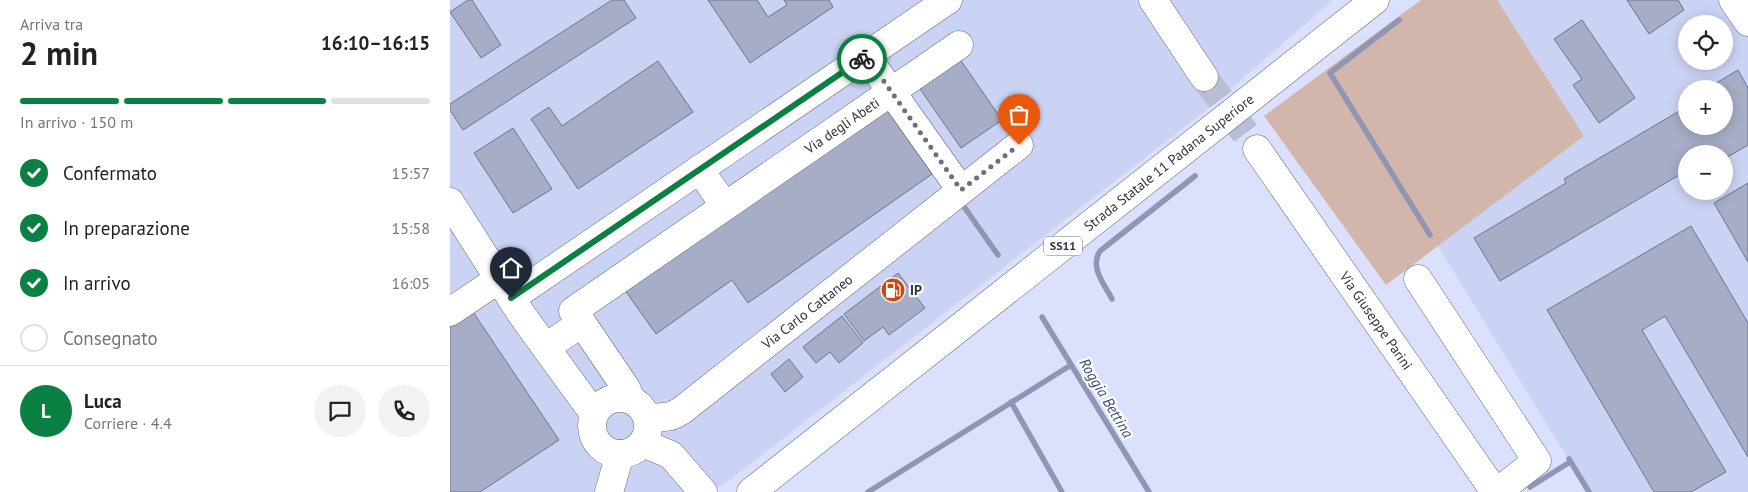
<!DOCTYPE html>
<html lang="it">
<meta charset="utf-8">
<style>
:root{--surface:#fff;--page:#f2f2f2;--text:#222;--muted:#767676;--line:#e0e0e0;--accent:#0b8043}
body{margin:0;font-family:"PT Sans",sans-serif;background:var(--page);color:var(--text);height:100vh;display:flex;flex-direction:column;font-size:19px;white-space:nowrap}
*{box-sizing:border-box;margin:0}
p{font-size:16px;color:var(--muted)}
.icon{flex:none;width:28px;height:28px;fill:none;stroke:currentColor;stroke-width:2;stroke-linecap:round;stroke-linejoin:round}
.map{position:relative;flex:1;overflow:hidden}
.details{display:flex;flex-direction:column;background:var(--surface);width:450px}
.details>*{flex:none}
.fabs{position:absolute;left:1228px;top:15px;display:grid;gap:10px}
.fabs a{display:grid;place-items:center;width:55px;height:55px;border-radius:50%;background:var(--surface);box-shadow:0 2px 12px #0003;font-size:25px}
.pin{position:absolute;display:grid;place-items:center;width:42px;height:42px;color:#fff;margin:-51px -21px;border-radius:50% 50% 50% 0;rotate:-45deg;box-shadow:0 0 5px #0007}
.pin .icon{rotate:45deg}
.courier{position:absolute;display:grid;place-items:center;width:50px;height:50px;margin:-25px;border:4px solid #0b8043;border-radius:50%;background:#fff;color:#222;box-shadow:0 1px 6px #0007}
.summary em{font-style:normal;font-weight:700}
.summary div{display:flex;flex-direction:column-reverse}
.summary{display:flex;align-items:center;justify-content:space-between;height:85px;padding:0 20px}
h1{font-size:32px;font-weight:700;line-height:38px}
.bar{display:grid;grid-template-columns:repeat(4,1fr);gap:8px 5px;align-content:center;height:60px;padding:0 20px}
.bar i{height:6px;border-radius:4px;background:var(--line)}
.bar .selected{background:var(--accent)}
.bar p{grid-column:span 4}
.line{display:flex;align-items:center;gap:12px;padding:0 20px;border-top:1px solid var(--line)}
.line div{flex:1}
.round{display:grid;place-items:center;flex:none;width:52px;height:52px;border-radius:26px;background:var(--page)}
ol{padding:0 20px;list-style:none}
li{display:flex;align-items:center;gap:15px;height:55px}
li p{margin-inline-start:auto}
li .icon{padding:5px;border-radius:50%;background:var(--accent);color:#fff;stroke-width:4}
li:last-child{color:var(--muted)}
li i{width:28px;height:28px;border:2px solid var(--line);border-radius:50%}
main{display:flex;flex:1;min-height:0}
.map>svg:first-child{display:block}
.built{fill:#cbd3f4;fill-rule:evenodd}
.green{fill:#d2b6ac}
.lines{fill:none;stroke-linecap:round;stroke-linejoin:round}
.stream{stroke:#8f95b2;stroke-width:5.5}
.building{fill:#a7adc7;stroke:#6e748c}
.minor-tunnel{stroke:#b9bed6;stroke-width:28;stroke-dasharray:28 14;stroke-linecap:butt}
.minor-casing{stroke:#656b83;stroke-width:29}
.major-casing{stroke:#656b83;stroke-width:29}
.minor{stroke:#fff;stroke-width:28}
.major{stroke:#fff;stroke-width:28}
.done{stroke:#6b6f80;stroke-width:5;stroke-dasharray:0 9}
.route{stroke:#0b8043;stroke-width:6}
.labels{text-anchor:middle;stroke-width:4.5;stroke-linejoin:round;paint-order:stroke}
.shield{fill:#fff;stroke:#6d7076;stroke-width:1}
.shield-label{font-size:12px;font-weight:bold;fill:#2f323c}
.street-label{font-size:14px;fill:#2f323c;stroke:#fff}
.poi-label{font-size:14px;font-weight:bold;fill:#2f323c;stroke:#fff;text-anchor:start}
.water-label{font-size:15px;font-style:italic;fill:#3e4671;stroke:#fff}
</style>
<main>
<section class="details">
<div class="summary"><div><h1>2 min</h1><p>Arriva tra</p></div><em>16:10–16:15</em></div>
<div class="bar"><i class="selected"></i><i class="selected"></i><i class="selected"></i><i></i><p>In arrivo · 150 m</p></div>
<ol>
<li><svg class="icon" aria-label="check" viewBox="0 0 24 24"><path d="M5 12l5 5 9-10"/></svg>Confermato<p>15:57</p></li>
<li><svg class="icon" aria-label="check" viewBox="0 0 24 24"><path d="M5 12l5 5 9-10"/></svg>In preparazione<p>15:58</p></li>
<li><svg class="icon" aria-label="check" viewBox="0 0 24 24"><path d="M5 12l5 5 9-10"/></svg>In arrivo<p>16:05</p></li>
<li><i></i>Consegnato</li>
</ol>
<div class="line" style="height:90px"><b class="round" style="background:var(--accent);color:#fff">L</b><div><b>Luca</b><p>Corriere · 4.4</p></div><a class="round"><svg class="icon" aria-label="chat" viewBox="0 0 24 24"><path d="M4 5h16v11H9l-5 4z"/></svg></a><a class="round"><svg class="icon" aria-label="phone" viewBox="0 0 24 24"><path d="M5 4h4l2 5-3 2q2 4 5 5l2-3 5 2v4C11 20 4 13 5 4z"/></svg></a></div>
</section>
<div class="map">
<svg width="1298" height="492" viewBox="0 0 1298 492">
<rect width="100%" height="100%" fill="#dbe1fd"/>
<!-- built -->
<path class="built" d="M0 0H883L754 112 281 479 260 492H0Z
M1047 0H1278L1298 26V492H1138L988 246 1134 136ZM1236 24H1274V61H1236ZM1236 89H1274V126H1236ZM1236 154H1274V191H1236Z"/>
<!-- green -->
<path class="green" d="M971 0H1047L1134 136 936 285 814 116Z"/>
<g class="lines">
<!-- stream -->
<path class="stream" d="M949 20 880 73 980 235
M510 201 548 255
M662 299C655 285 639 267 650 251L745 176
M592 317 699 492
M561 402 612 492
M1119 459 1139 492
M1080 487 1120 462
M418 492 621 365"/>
</g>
<!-- building -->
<path class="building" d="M18 0H22L51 45 31 58 0 12Z
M162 0H174L186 18 13 130 0 110V104Z
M258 0H307L318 17 337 5 334 0H379L383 7 300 63Z
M1177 0H1228L1234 10 1199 34Z
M1132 20 1185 98 1149 123 1123 85 1132 79 1104 39Z
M507 55 552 120 511 148 466 83Z
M208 61 243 112 128 189 81 119 99 107 112 126Z
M1288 70 1298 88V145L1276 158 1271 151 1266 154H1236V171L1050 281 1024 238 1116 183 1114 179 1236 107V126H1274V89H1256Z
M432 103 482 174 298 303 282 280 206 334 172 286Z
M63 128 102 189 63 213 24 153Z
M1298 183V262L1264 203Z
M1241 226 1298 323V457L1215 316 1192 330 1276 472 1241 492H1204L1097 310Z
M448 273 475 308 439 335 433 327 414 341 394 314Z
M23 312 109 440 30 492H0V327Z
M392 316 413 343 389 363 380 352 366 363 353 347Z
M339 359 353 377 335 392 321 374Z"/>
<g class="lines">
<!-- minor-tunnel -->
<path class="minor-tunnel" d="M754 77 807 149"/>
<defs>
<g id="minor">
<path d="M703 0 754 77"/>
<path d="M1283 0 1298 22"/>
<path d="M416 56 511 190"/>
<path id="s1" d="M807 149 1045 492"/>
<path d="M249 169 275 206"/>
<path d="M0 202 72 315 144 414"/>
<path d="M968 279 1087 461 1047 492"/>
<path d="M61 298 498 0"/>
<path d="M0 312 49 279"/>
<path d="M132 323 176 388 181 400"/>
<path id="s2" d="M96 347 132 323 123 311 509 45"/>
<circle cx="170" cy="426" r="28"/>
<path id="s3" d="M198 419 221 416 231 411 569 145"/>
<path d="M193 443 221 455 253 492"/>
<path d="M159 492 170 454"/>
</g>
<g id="major">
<path id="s4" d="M301 492 925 0"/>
</g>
</defs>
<!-- minor casing -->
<use href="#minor" class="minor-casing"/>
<!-- major casing -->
<use href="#major" class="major-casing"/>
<!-- minor -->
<use href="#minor" class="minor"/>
<!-- major -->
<use href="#major" class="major"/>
</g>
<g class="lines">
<!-- done -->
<path class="done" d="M412 59 416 56 511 190 569 145"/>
<!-- route -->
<path class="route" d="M61 298 412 59"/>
</g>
<!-- icons -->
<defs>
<symbol id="fuel-disc" viewBox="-11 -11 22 22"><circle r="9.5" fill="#cf490a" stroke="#fff"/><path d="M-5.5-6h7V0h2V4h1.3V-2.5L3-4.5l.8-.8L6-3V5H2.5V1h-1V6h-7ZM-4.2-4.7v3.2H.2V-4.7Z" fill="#fff"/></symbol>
</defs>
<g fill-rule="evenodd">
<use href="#fuel-disc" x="429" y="276" width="28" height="28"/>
</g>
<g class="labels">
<!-- shield labels -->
<rect class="shield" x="594" y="236.5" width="38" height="19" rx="4"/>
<g class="shield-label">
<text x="613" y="250">SS11</text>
</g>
<!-- street labels -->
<g class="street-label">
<text dy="5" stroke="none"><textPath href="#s2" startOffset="385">Via degli Abeti</textPath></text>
<text dy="5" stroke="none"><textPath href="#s4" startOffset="532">Strada Statale 11 Padana Superiore</textPath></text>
<text dy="5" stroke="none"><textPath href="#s3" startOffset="195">Via Carlo Cattaneo</textPath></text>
<text dy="5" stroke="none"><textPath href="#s1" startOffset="209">Via Giuseppe Parini</textPath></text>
</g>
<!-- poi labels -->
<g class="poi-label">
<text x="460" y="295">IP</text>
</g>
<!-- water labels -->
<g class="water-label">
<text transform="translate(656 398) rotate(59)" y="5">Roggia Bettina</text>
</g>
</g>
</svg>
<div class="fabs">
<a><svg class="icon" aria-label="locate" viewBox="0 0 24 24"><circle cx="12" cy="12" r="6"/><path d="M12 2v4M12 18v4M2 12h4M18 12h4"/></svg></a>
<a>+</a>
<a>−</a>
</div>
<div class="pin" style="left:569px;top:145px;background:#ea580c"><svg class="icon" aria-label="bag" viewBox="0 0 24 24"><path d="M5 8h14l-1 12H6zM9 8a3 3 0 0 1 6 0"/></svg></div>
<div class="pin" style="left:61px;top:298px;background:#1f2937"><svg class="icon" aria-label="home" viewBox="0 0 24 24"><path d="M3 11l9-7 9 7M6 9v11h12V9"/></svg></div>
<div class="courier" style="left:412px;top:59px"><svg class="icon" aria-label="bike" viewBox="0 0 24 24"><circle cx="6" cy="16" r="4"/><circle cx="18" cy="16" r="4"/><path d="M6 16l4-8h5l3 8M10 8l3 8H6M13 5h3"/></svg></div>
</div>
</main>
